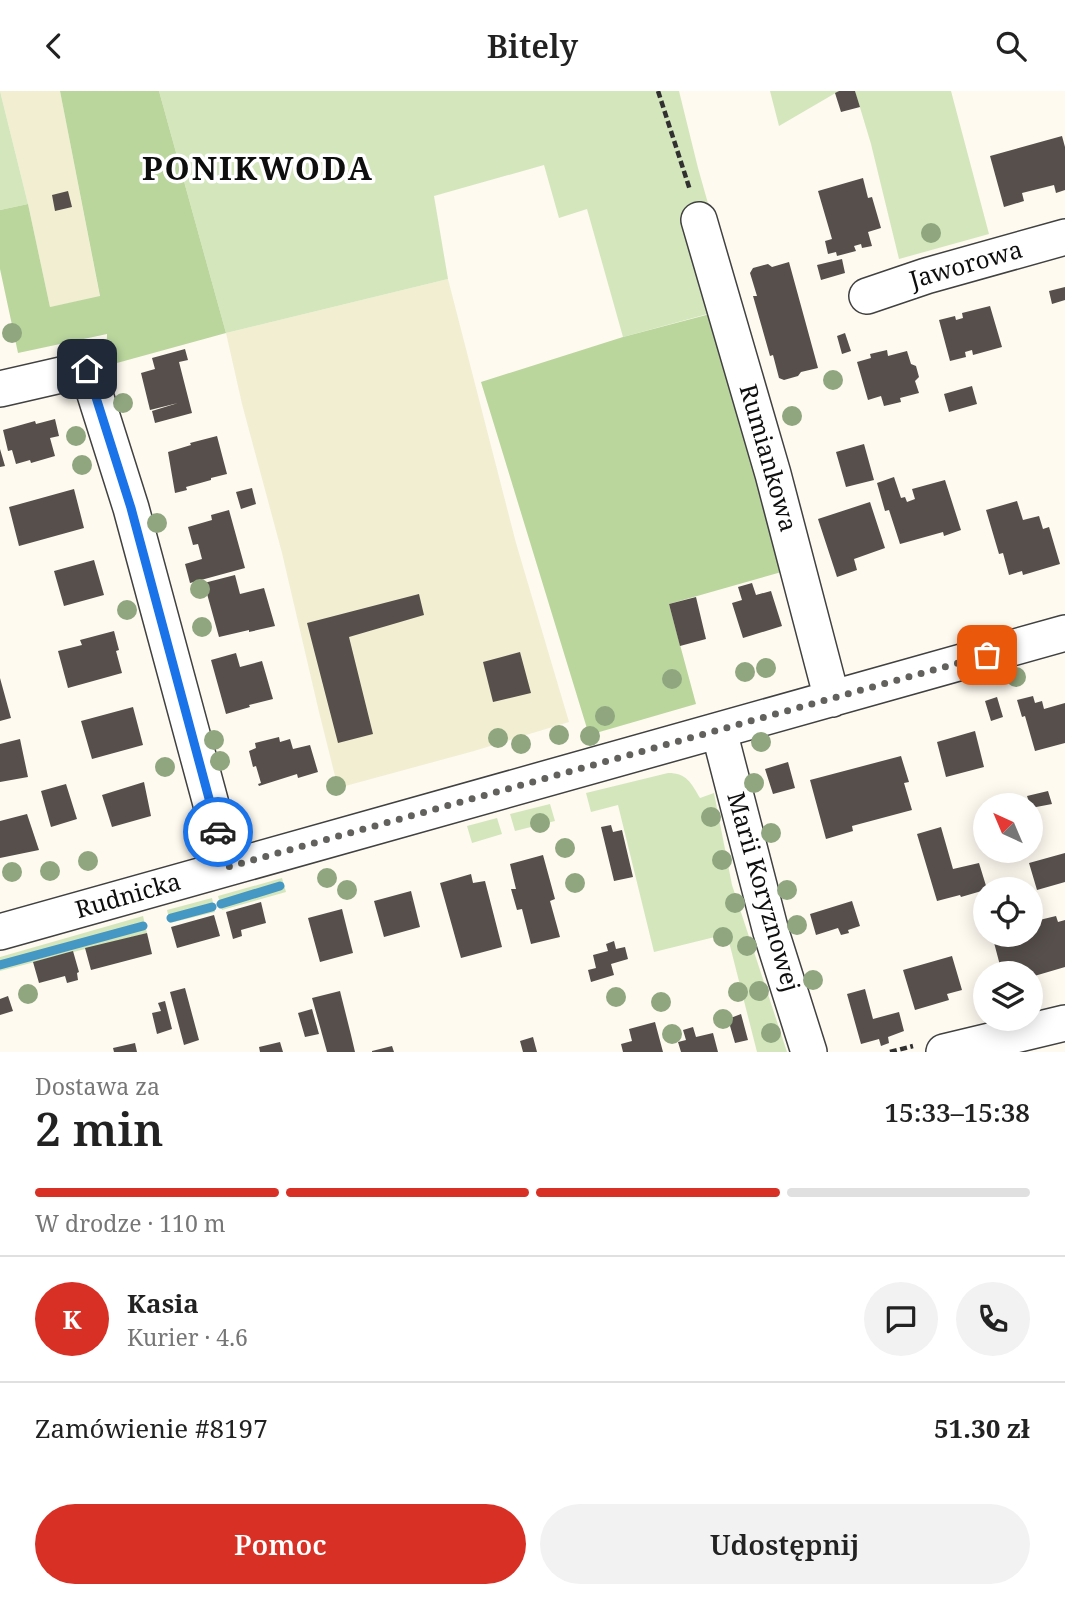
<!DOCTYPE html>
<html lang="pl">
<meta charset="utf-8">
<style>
:root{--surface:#fff;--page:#f2f2f2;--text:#222;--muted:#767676;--line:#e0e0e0;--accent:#d93025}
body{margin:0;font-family:"Noto Serif",serif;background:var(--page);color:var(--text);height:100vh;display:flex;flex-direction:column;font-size:26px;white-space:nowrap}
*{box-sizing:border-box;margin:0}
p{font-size:23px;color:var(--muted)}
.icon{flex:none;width:38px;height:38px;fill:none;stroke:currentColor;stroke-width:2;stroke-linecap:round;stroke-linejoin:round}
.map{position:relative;height:961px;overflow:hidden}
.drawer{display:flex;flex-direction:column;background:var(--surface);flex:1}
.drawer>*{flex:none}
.needle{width:46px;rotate:316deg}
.buttons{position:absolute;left:973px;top:702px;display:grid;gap:14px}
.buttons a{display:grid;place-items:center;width:70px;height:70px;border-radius:50%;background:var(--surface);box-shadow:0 4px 18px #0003;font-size:35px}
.pin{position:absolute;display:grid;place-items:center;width:60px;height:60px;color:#fff;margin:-30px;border-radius:14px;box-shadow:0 4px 10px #0006}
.courier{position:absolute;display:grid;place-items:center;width:70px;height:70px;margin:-35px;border:5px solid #1a73e8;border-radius:50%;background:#fff;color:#222;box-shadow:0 2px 9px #0007}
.overview em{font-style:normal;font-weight:600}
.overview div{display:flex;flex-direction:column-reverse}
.overview{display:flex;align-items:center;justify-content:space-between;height:119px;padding:0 35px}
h1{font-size:46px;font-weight:600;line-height:52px}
.bar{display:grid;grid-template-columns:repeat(4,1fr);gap:10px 7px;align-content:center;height:84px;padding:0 35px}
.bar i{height:9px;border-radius:5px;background:var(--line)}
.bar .active{background:var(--accent)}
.bar p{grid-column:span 4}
.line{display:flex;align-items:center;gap:18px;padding:0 35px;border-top:2px solid var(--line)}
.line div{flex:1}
.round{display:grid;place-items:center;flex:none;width:74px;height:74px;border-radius:37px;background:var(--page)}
.action{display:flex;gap:14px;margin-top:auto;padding:14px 35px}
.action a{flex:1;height:80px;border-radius:42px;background:var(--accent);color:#fff;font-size:28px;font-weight:600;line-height:80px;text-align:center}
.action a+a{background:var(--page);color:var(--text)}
header{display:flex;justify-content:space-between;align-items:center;height:91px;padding:0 35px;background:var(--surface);font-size:32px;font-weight:600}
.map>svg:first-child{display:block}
.farmland{fill:#f2eed2}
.green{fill:#d4e6bc}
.forest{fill:#bad69d}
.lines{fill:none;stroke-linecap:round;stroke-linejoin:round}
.stream{stroke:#4598c3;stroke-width:9}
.building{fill:#564f4b}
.minor-casing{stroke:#414141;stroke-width:38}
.path{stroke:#303030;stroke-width:4.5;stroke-dasharray:7 3.5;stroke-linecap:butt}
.minor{stroke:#fff;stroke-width:35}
.tree{fill:#8fa67f}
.done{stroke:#62615d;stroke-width:7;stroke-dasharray:0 12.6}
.route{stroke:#1a73e8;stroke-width:9}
.labels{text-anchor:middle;stroke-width:7;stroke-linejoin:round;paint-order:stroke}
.street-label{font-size:24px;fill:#0e0e0e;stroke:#fff}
.district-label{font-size:32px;font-weight:bold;letter-spacing:2px;fill:#0e0e0e;stroke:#fff}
</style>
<header><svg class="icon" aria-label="back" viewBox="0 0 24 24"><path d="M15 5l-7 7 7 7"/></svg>Bitely<svg class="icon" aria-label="search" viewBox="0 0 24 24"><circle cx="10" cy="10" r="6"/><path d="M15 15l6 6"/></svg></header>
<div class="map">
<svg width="1065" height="961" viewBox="0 0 1065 961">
<rect width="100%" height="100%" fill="#fefaf0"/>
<!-- farmland -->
<path class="farmland" d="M0 0H60L100 206 50 216 28 113Z
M448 188 516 452 569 631 474 660 338 697 319 621 282 462 242 313 226 242Z"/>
<!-- green -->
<path class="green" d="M0 0 28 113 0 119Z
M159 0H679L698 77 737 215 623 246 587 118 559 127 544 74 434 105 448 188 226 242Z
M770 0H839L779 35Z
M855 0H951L989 143 899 168 871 53Z
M668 682C687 682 691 692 700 707L714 702 732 794 787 961H757L727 843 654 861 618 714 591 721 586 702Z
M550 713 555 730 515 740 510 723Z
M497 727 502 743 472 752 467 735Z
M282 787 286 801 222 819 218 805Z
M212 807 215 821 170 832 167 819Z
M143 825 147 842 0 880V866Z"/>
<!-- forest -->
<path class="forest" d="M60 0H159L226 242 106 275 107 243 18 262 0 178V119L28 113 50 216 100 205Z
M710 223 785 480 669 513 696 613 589 644 481 291 623 246Z"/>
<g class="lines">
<!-- stream -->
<path class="stream" d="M221 813 280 795
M171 827 212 816
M0 874 143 835"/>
</g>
<!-- building -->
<path class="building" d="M839 0H855L860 16 841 21 835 2Z
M1062 45 1065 56V99L1056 102 1054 94 1022 102 1024 110 1004 116 990 65Z
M863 87 868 107 872 106 881 137 868 141 872 155 862 157 861 153 854 155 856 160 837 165 836 161 828 163 825 150 832 148 818 100Z
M68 100 72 116 55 120 52 104Z
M842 168 845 182 821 189 817 174Z
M789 171 818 277 801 281 798 285 784 289 779 287 773 264 770 265 753 205H757L750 182 753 177 768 173 772 176Z
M1065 196V209L1052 213 1049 200Z
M990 215 1002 256 973 264 972 259 965 261 966 266 950 270 939 229 955 225 956 229 963 227 962 222Z
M845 242 851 260 842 263 837 245Z
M185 258 188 269 179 271 192 322 155 332 152 320 178 312 150 319 141 282 155 278 152 267Z
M887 259 888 265 907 260 911 273 916 275 919 286 915 290 919 302 900 307 901 311 884 315 881 305 868 309 857 271 871 267 870 263Z
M972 295 977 313 949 321 944 303Z
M55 328 59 345 50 347 55 365 31 372 30 369 16 373 12 359 8 360 3 339 35 330 36 333Z
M217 345 227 383 211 387V389L186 396 187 399 175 402 168 361 191 354 190 352Z
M864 353 874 389 846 396 836 361Z
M0 358 5 375 0 376Z
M894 386 901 407 905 406 907 411 915 408 912 398 945 389 961 439 944 445 943 441 900 453 889 419 885 420 877 392Z
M252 397 256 413 241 418 236 401Z
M74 398 84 437 19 455 9 416Z
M1017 410 1023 429 1039 425 1043 438 1049 436 1060 473 1023 484 1022 480 1009 484 1003 462 999 463 986 419Z
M870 411 885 457 854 468 857 479 837 486 818 428Z
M229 419 245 477 190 492 185 473 202 468 198 453 193 454 188 436 212 429 211 424Z
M94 469 104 504 64 515 54 480Z
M235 484 240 503 264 497 275 535 249 541V539L219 546 204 492Z
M752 492 756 504 771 500 782 535 743 547 732 512 742 509 738 496Z
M419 503 424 524 349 546 373 643 338 652 307 532Z
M696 506 706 548 680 555 669 513Z
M114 540 119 559 116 560 122 582 68 597 58 560 82 554 80 549Z
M520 561 531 602 493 611 483 571Z
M236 562 240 576 262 570 273 608 249 614 250 616 226 623 211 569Z
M0 587 11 627 0 630Z
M1033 605 1035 612 1042 610 1044 618 1065 612V652L1035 660 1025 625 1022 626 1017 609Z
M997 606 1003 626 991 630 985 610Z
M133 616 143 654 92 668 81 630Z
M975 640 984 676 946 686 937 651Z
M279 646 280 651 290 648 293 658 310 654 318 681 298 687 297 683 259 695 258 693 261 692 256 675 253 676 249 660 256 657 255 652Z
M20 648 28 686 0 691V653Z
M901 665 909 691 904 692 912 719 852 735 853 740 826 748 810 689Z
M788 671 795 697 773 703 765 678Z
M144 691 151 725 112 736 102 704Z
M66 693 77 728 51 736 41 700Z
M1048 700 1052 713 1031 717 1027 705Z
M27 723 39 759 0 767V730Z
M611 734 613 741 622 739 633 786 614 790 601 736Z
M941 736 953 778 979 772 987 798 985 799 961 806 960 804 937 810 917 743Z
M1065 762V791L1037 799 1029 772Z
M543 764 555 808 550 810 560 846 531 853 522 818 517 819 511 798H516L510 773Z
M471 783 473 792 485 790 502 856 461 867 440 792Z
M411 800 420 836 384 846 374 810Z
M852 810 860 835 848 839 849 842 841 844 838 837 816 844 810 823Z
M261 811 266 832 241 839 242 845 233 848 226 821Z
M342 818 353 862 320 871 308 827Z
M214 824 220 845 177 857 171 836Z
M1056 825 1058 831 1065 829V876L1031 886V882H1002L992 844H1031V831Z
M147 842 152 863 91 879 85 857Z
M614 850 616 858 625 856 628 868 611 873 614 884 591 891 588 879 596 877 593 864 608 860 606 853Z
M73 860 79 881 77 882 78 889 67 892 65 885 39 892 33 871Z
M952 865 962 899 947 903 949 909 915 919 903 879Z
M185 897 199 949 184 954 170 901Z
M865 898 873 928 899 921 904 940 888 946 889 952 881 955 879 948 861 953 847 903Z
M340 900 351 944 355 961H327L312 907Z
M8 905 13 920 0 924V908Z
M165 910 172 938 157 943 152 922 161 920 158 912Z
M312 918 319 943 305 946 298 922Z
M741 923 748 949 735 952 728 928Z
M655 931 663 961H623L621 953 632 950 629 938Z
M693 936 696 946 713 942 718 961H681L678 951 686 949 683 939Z
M533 946 537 961H523L520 950Z
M280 951 283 961H260L259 956Z
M135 952 137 961H114L113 957Z
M392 955 394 961H372V960Z"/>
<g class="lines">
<defs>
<path id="minor" d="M699 129 773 383 832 608
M867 205 926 185 1065 146
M0 298 87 278 131 417 228 776
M719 640 771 841 809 961
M0 841 1065 542
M944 961 1065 932"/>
</defs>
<!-- minor casing -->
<use href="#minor" class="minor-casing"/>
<!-- path -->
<path class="path" d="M658 0 690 99
M890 961 913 955"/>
<!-- minor -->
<use href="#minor" class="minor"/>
</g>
<!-- trees -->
<g class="tree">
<circle cx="931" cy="142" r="10"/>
<circle cx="12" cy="242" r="10"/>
<circle cx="833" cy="289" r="10"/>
<circle cx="123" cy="312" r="10"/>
<circle cx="792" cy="325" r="10"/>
<circle cx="76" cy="345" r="10"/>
<circle cx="82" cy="374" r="10"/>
<circle cx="157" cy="432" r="10"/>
<circle cx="200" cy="498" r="10"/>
<circle cx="127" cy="519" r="10"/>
<circle cx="202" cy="536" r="10"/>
<circle cx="766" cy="577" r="10"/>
<circle cx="745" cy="581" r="10"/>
<circle cx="1016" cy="586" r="10"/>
<circle cx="672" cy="588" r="10"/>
<circle cx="605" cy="625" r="10"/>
<circle cx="559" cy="644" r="10"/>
<circle cx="590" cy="645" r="10"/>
<circle cx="498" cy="647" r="10"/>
<circle cx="214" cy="649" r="10"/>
<circle cx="761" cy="651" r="10"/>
<circle cx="521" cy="653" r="10"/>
<circle cx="220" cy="670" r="10"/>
<circle cx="165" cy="676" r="10"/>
<circle cx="754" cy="692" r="10"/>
<circle cx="336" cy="695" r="10"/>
<circle cx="711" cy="726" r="10"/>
<circle cx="540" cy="732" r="10"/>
<circle cx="771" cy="742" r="10"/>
<circle cx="565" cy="757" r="10"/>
<circle cx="722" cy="769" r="10"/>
<circle cx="88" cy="770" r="10"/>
<circle cx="50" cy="780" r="10"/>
<circle cx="12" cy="781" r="10"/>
<circle cx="327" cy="787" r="10"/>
<circle cx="575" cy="792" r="10"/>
<circle cx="347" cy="799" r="10"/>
<circle cx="787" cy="799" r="10"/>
<circle cx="735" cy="812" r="10"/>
<circle cx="797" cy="834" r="10"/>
<circle cx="723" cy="846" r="10"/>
<circle cx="747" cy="855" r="10"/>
<circle cx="813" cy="889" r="10"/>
<circle cx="759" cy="900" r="10"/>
<circle cx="738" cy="901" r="10"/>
<circle cx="28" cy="903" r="10"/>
<circle cx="616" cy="906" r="10"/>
<circle cx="661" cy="911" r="10"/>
<circle cx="723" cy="928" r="10"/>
<circle cx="771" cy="942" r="10"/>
<circle cx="672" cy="943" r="10"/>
</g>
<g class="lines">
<!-- done -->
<path class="done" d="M218 741 228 776 987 564"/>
<!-- route -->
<path class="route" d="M87 278 131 417 218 741"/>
</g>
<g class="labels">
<!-- street labels -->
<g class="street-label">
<text transform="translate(966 174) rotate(-16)" y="8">Jaworowa</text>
<text transform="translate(768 367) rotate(74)" y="8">Rumiankowa</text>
<text transform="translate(763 801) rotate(74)" y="8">Marii Koryznowej</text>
<text transform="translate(128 805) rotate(-16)" y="8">Rudnicka</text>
</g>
<!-- district labels -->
<g class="district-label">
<text x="258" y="89">PONIKWODA</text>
</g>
</g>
</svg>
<div class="buttons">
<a><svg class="needle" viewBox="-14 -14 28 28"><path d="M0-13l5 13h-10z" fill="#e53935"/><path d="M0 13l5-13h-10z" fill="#767676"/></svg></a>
<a><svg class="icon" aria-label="locate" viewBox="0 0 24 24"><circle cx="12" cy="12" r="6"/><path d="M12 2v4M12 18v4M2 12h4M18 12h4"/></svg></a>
<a><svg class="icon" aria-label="layers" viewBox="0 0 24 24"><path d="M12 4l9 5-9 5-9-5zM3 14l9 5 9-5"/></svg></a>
</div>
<div class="pin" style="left:987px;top:564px;background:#ea580c"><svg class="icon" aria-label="bag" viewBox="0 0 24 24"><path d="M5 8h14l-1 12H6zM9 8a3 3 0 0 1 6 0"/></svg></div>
<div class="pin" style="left:87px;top:278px;background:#1f2937"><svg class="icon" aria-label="home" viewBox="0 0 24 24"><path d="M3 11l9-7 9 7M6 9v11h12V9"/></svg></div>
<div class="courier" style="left:218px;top:741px"><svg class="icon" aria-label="car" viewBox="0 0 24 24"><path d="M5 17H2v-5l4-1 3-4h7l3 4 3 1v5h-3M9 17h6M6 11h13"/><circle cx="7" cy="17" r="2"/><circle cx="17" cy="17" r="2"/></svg></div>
</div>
<section class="drawer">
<div class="overview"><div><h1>2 min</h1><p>Dostawa za</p></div><em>15:33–15:38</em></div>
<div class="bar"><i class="active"></i><i class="active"></i><i class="active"></i><i></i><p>W drodze · 110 m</p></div>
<div class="line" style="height:126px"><b class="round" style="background:var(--accent);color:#fff">K</b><div><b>Kasia</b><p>Kurier · 4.6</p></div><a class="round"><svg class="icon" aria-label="chat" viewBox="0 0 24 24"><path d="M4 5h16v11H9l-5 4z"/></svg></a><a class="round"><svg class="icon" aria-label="phone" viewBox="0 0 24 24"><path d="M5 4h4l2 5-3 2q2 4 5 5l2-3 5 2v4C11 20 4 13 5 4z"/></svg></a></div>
<div class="line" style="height:91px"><div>Zamówienie #8197</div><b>51.30 zł</b></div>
<div class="action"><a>Pomoc</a><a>Udostępnij</a></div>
</section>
